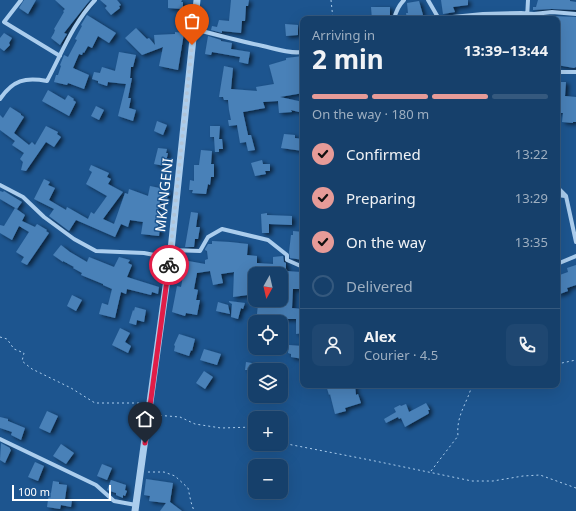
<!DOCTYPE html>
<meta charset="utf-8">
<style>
:root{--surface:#16406b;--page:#1f4771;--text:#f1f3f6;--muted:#9eafc1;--line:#35597e;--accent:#e69b98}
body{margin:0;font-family:"Noto Sans",sans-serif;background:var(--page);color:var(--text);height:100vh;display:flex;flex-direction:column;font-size:15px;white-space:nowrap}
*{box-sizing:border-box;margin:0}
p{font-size:13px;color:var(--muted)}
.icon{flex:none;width:22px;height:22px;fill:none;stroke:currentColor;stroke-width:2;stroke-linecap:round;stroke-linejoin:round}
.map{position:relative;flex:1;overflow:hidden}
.panel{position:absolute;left:300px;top:16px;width:260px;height:372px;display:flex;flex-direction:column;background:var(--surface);border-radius:8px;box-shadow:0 4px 16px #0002,0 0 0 1px var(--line)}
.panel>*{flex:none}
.needle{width:26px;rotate:188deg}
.buttons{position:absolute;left:248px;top:267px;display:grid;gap:8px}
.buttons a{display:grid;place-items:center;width:40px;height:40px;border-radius:8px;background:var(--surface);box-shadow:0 4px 16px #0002,0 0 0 1px var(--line);font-size:20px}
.scale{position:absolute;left:12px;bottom:10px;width:99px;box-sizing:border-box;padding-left:4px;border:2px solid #fff;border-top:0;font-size:11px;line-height:14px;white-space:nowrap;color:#fff;-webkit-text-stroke:3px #1d558f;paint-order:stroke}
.pin{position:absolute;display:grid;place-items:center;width:34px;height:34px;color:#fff;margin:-41px -17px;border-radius:50% 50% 50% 0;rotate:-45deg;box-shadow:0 0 4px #0007}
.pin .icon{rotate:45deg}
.courier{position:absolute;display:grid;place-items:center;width:40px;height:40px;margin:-20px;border:3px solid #e11d48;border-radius:50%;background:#fff;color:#222;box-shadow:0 1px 5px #0007}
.headline em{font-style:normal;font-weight:700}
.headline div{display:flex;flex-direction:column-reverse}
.headline{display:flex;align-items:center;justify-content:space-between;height:68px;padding:0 12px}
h1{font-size:26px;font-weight:700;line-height:30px}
.bar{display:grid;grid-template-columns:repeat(4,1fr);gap:6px 4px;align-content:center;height:48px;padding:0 12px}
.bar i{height:5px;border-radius:3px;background:var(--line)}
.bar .current{background:var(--accent)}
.bar p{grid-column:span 4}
.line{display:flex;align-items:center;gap:10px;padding:0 12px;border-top:1px solid var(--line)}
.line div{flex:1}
.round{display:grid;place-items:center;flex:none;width:42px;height:42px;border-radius:8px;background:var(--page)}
ol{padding:0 12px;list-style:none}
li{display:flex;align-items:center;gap:12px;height:44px}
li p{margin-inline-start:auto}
li .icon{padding:4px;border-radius:50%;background:var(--accent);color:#111;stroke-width:4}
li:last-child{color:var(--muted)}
li i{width:22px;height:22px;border:2px solid var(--line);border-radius:50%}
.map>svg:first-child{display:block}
.building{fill:#4a81b8;filter:url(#shadow)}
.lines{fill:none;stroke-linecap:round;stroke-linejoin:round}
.path{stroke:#abcded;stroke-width:1;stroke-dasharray:2 3;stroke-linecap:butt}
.minor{stroke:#abcded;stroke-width:4}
.tertiary{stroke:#abcded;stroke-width:7}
.done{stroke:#b0c4d8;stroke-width:4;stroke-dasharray:0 7.2}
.route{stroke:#e11d48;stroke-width:5}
.labels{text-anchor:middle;stroke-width:3;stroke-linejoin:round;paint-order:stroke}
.street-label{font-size:14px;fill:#fff;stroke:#1d558f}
</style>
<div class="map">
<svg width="576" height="511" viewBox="0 0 576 511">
<defs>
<filter id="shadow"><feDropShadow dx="3" dy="2" stdDeviation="2" flood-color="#0009"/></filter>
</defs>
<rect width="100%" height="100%" fill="#1d558f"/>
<!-- building -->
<path class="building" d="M24 0H36L28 14 19 8Z
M55 0H90L64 33 67 34 60 45 51 38 54 33 55 30 54 29 64 12 63 11 65 9Z
M100 0H117L121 5 119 6 120 8 111 15 105 8 107 6Z
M168 0H182L181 2H183V9L168 8Z
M231 0H249L248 6H246L245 21H242L241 33 222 31V33L211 30 212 26 217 27 219 20 229 21Z
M441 0H468V5L453 7 455 12 443 14Z
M538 0H570V1L576 2V10L552 9 533 10V7H536Z
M419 1 423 15H419L420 19H407L406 13H408L407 3Z
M371 7H390V17H380V19H372Z
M87 15 116 33 109 43 98 36 92 48 88 46 84 53 83 52 82 55 79 54 73 68 89 75 84 89 68 83 67 85 54 82 56 75H58L61 66 60 65 64 55 68 57 77 40 75 39 82 26 81 25Z
M552 16 576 17V67L574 68 557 65 559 19H536V17Z
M285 24 298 25V35L286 36Z
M136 28 147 39 149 38 155 45 154 35 175 34V32L184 33 178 70 159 66 163 47 142 55 125 38Z
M4 33 12 38 9 43 10 45 4 51 0 48V38Z
M208 36 221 40V41L232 43 231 49 250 52 248 64 239 62 240 57 212 52 211 55 205 54Z
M119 52 136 55 133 67H131L130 78H132L128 98H131L129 108 136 110 133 121 118 116 126 84 108 82 107 86 98 83V81L92 79 94 72 100 73 102 67 115 71Z
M303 56V93L280 97 303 102V113L291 110 292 112 279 113 278 101 263 102 265 108 243 112 248 135H251L255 150 248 151 246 142 240 143 237 125 229 126 228 120H231L229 110 228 100H224L223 97H219L224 66 233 68 231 89 257 91 256 87 274 84 269 65 286 60V58Z
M560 82H566L565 96 576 97V122H573V123L562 122 563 113H557V83Z
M48 90 65 100 68 95 74 99 73 100 76 102 69 116 42 101Z
M96 106 104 110 99 120 91 116Z
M10 107 21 114V115L24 117 14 133 29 145 32 142 35 145 46 126 58 132 57 134 61 137 54 147 46 142 26 171 21 170 23 162 20 159 24 153 12 145 15 141 0 130V115L3 118Z
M157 121 167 125 163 135 154 131Z
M210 126H220L219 139H222L223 149H219V152H215L214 137H210Z
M284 134 295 135V138L303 139V151L281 148Z
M158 148 167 149 166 153H168L165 166 154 164Z
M201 150 212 151 211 164H214V177H211L210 185 208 184 206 194 192 193 193 190H189L190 180 194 181V165H199Z
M262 160 263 164H270V171H265L266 174 255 176 251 163Z
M91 165 109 173 107 177 111 179 108 184 123 192 103 219 114 224 125 193 128 194 129 189 148 196 150 186 169 190 166 202 160 201 157 214 160 215 158 226 160 227 159 236 141 234 143 222 130 220 128 227 121 224 115 237 76 220 69 231 49 216 54 209 34 199 44 179 50 182 48 185 55 188 49 200 66 210 67 207 88 219 91 212 94 214 107 196 86 184 92 172 89 170Z
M0 191 3 192 4 191 22 202 17 209 0 199Z
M15 208 25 215 22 221 35 227 37 224 47 230 46 231 49 233 27 265 21 262 24 257 16 252 29 232 19 226 12 240 0 233V225L4 226Z
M191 212 198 213 196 227H200L198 239H195L194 247H185Z
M267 213V215L292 216V225L269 224V233H262L261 214Z
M293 231 303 232V260L290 258 289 252 291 235H293Z
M212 241 230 242 248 244 247 255 257 256V263L273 264V257L283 256 284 262 286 263V271L301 272V276H303L302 284H301V289H293L292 308 303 309V333L296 334V319H283L281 322H258L259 315 257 314 258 304 270 306 271 300H281V274L255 273V294L233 297 234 272 221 274 223 283 213 285 210 271 197 273 194 289 198 290 196 300H200L197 315 186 313 185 316 172 312 177 286 181 287 184 271H181L183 260 205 264V260L208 259 207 251 205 250V249L208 244H212Z
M61 245 70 252 87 262 89 257 114 267 119 257 130 260 128 263 132 265 127 277 159 287 158 294 152 292 151 295 127 289 126 294 121 292 115 318 99 314 102 303 108 305 112 289 103 285V284L81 275 82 273 73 268 74 267 63 261V262L53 255Z
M576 265V285L567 288 568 291 557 295V276L568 272 567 268Z
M72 295 82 300 76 311 67 306Z
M229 301 245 303 243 309 241 308 238 319 231 317 232 304 229 302Z
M218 302 228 305 230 314 216 311Z
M135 307 146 310 144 322 137 320 136 325 129 323 133 310 134 311Z
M120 328 130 333 125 342 131 346 128 353 112 345Z
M179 334 195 339 192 351 191 350 189 356 174 351 175 346 174 345Z
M289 345 303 346V359L291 357V354L288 353Z
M204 349 221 354 217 365 200 360Z
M246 362 281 368V370H245Z
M204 371 213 377 205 389 196 383Z
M326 385H355L356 395 358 394 361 403 345 408 346 411 335 414 330 394 329 395Z
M426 403 430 410H428L429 413 428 414 405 427 401 418 399 419 398 417 386 423 384 419 396 412 394 408 400 405 401 406 406 404 409 412Z
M47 411 58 416 50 433 39 428Z
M0 417 8 419V421L25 428 21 440 11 435 12 432 0 428Z
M1 443 10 448V449L11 450 5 463 0 460Z
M61 444 74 453 66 464 53 456Z
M35 462 44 466 38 481 28 477Z
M102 464 112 468 107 480 97 476Z
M146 479 173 483 170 502 182 511H160L166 503 149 501 150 496 144 495Z
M111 480 126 485 125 490 127 491 125 496 123 495V498L116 495V493L107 490Z
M53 481 59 482V484L67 485 65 499 72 500 71 507 61 505 60 509 47 507 49 493H51Z"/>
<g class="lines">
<!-- path -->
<path class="path" d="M331 0 333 19
M0 337 7 339 14 349 24 353 22 361 32 369 71 388 95 403H142
M557 364 576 360
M155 415 180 417 195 424 221 428 255 427
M281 442 282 443 370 460 472 481H493L523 476 540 475 576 488
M431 471 458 436C456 415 467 404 472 385
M148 472H164L175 476 188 488 191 502 194 511"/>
<!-- minor -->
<path class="minor" d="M21 0 4 22 60 56
M428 0 439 19
M394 19C396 11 398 6 404 0
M432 19 483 14 521 13 534 14 552 12 576 14
M527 19 528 0
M194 29C217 35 240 41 263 46 276 49 290 54 303 52
M557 72H576
M0 99C13 80 25 77 47 81 62 53 73 23 95 0
M0 185 23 197 44 217 74 239 96 251 144 253 170 258
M557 187 566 196 576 242
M557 195 565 196
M171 250 200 251 208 237 222 229 268 240 287 255V260L303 267
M557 264 576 256
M0 439 96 485 114 501 136 505"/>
<!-- tertiary -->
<path class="tertiary" d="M135 511 171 250 197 0"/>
</g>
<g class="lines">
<!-- done -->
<path class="done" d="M169 265 192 45"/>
<!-- route -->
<path class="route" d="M145 443 169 265"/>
</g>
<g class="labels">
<!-- street labels -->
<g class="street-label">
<text transform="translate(164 195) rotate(-84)" y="5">MKANGENI</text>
</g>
</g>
</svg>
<div class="buttons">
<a><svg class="needle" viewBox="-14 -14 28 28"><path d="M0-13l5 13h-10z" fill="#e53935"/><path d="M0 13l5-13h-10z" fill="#9eafc1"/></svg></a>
<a><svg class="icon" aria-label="locate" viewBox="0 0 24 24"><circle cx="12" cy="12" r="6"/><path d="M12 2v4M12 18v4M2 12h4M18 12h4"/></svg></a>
<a><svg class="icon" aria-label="layers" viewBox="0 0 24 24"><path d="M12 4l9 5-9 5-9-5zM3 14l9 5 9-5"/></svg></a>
<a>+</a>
<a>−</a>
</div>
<div class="scale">100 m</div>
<div class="pin" style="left:192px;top:45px;background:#ea580c"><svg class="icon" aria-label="bag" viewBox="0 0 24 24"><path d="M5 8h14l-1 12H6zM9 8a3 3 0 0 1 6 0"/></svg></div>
<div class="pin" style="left:145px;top:443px;background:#1f2937"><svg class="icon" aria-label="home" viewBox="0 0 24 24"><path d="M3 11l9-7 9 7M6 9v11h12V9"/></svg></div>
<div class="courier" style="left:169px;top:265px"><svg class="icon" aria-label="bike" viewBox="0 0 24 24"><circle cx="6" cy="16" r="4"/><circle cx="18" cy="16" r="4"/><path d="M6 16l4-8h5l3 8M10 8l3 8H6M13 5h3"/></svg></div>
<section class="panel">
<div class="headline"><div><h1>2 min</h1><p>Arriving in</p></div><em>13:39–13:44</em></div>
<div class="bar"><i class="current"></i><i class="current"></i><i class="current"></i><i></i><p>On the way · 180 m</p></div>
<ol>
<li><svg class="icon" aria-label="check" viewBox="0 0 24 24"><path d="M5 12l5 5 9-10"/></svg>Confirmed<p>13:22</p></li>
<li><svg class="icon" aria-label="check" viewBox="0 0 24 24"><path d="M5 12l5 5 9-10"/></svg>Preparing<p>13:29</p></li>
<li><svg class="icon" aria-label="check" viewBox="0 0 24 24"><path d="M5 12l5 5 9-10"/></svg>On the way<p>13:35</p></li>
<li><i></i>Delivered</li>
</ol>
<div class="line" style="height:72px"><a class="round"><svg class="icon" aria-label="person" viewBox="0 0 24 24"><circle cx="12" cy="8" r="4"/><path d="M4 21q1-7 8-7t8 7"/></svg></a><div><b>Alex</b><p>Courier · 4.5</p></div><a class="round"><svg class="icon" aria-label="phone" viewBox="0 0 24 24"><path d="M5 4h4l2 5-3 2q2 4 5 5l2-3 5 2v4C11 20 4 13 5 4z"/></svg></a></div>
</section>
</div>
